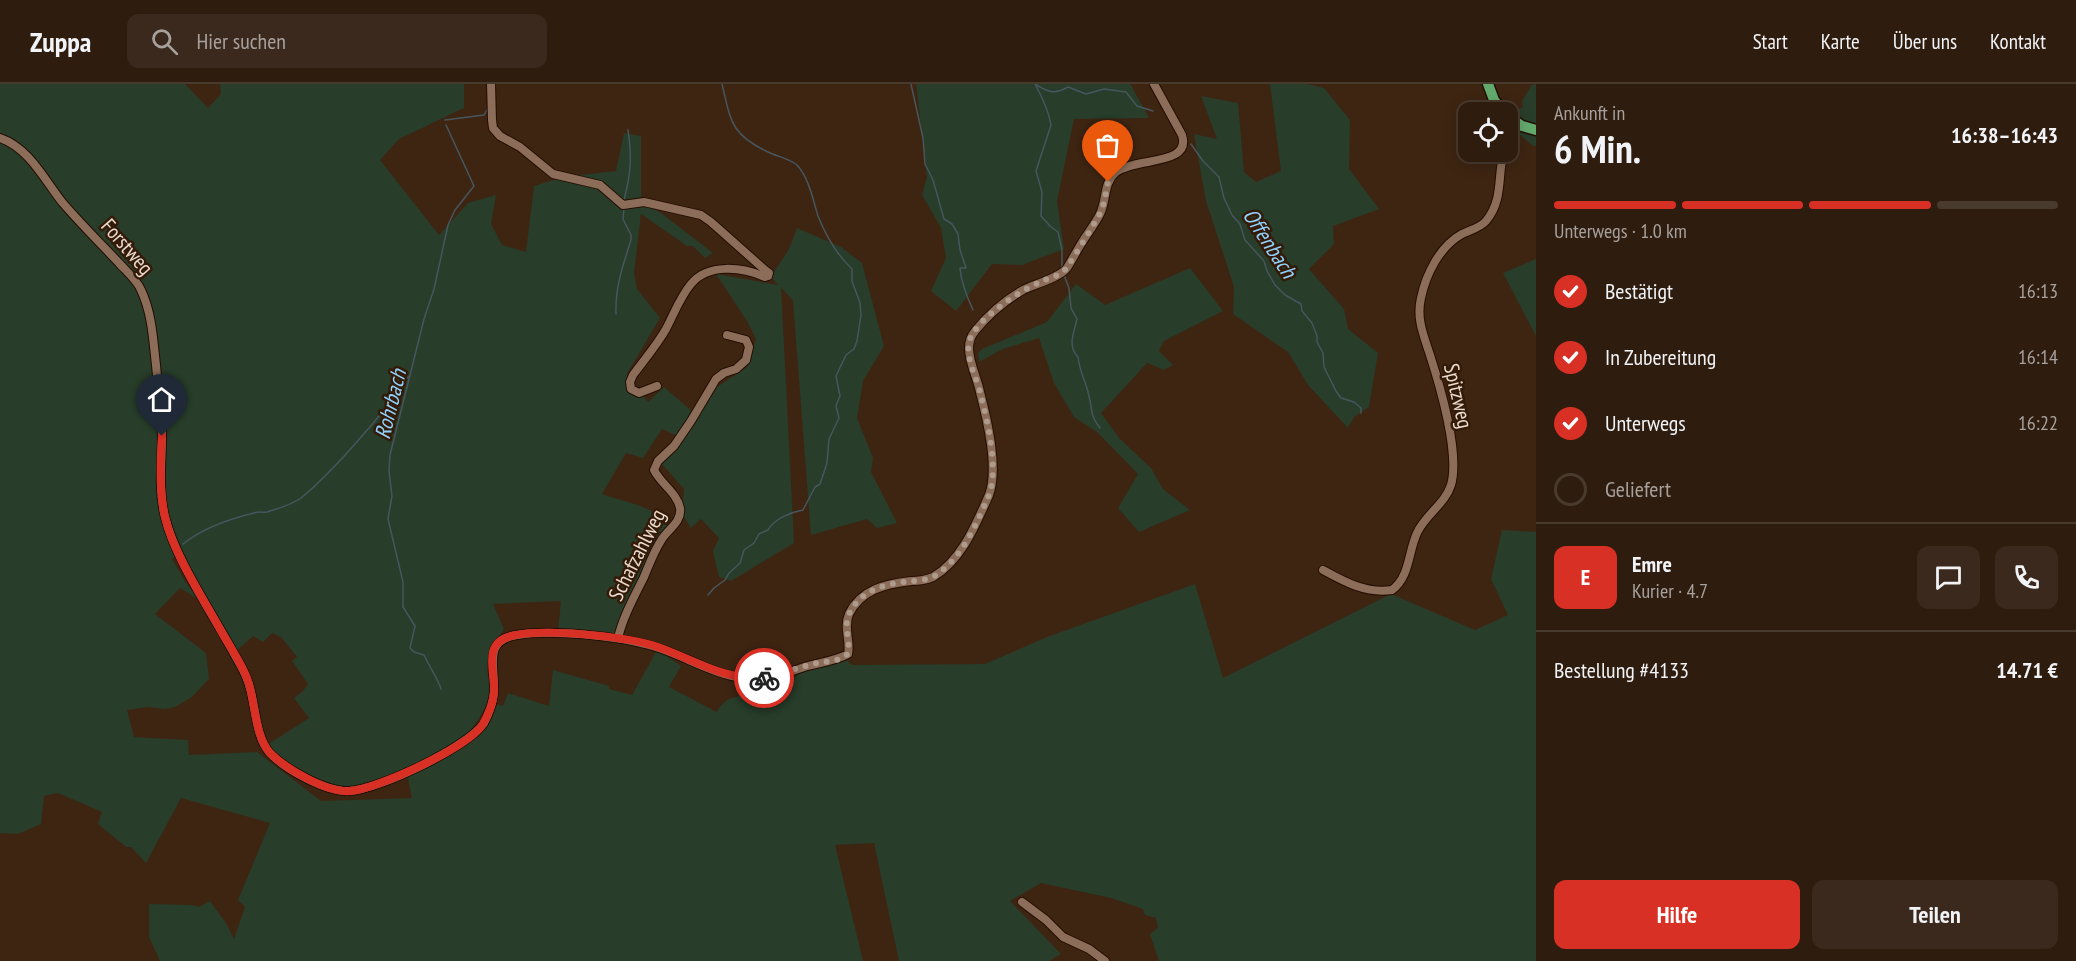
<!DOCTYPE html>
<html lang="de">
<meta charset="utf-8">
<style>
:root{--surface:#2e1c0e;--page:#3a291c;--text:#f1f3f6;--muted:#a7a19e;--line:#493a2e;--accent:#d93025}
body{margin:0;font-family:"PT Sans Narrow",sans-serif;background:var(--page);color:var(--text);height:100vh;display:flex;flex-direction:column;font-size:22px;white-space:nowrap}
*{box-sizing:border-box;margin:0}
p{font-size:20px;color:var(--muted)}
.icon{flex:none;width:33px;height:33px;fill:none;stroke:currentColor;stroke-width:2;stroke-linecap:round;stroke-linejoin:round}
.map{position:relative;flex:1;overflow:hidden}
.side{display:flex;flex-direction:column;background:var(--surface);width:540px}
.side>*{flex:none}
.fabs{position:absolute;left:1458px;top:18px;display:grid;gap:12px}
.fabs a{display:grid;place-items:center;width:60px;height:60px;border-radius:12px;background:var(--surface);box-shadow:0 3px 15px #0003,0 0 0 2px var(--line);font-size:30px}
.pin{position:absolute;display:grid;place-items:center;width:51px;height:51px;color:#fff;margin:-62px -26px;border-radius:50% 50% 50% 0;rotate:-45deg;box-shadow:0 0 6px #0007}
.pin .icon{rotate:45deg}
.courier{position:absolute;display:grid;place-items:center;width:60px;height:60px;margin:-30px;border:4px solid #d93025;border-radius:50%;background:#fff;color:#222;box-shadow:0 2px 8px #0007}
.overview em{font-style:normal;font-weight:700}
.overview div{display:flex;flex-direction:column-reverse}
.overview{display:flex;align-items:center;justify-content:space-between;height:102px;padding:0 18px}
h1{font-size:39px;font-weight:700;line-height:45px}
.bar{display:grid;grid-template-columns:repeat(4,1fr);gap:9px 6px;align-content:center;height:72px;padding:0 18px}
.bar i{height:8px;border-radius:4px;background:var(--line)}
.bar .on{background:var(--accent)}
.bar p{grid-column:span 4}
.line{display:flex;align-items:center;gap:15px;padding:0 18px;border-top:2px solid var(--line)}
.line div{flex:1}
.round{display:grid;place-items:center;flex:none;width:63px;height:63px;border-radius:12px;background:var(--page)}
ol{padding:0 18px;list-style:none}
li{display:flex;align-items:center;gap:18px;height:66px}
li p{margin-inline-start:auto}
li .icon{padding:6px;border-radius:50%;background:var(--accent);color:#fff;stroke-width:4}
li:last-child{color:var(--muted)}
li i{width:33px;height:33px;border:3px solid var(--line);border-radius:50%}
.button{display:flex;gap:12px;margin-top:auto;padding:12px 18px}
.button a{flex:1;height:69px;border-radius:12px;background:var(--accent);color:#fff;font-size:24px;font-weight:700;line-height:69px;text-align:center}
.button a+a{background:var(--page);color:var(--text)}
header{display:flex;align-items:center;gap:36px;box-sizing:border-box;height:84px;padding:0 30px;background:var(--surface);border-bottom:2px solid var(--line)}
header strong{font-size:28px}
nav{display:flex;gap:33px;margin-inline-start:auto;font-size:21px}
.search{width:420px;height:54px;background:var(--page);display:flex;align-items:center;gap:15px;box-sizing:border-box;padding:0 21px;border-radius:12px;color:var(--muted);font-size:22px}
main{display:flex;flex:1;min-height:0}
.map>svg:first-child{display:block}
.green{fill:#283d2a}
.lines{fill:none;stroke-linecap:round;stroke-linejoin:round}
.stream{stroke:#47565e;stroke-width:1.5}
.minor-casing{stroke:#240d00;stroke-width:10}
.major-casing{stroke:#240d00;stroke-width:13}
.minor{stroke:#8b6d59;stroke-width:8}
.major{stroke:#63aa6d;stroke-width:10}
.done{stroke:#ae9b8c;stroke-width:6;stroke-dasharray:0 10.8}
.route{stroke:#d93025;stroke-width:8}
.labels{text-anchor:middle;stroke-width:5;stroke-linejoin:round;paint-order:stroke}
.street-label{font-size:21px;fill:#ebdace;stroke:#331b08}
.water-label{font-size:22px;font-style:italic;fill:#90d1fd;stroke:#331b08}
</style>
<header>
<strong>Zuppa</strong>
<div class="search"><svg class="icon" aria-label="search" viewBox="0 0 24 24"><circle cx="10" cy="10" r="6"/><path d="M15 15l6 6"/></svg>Hier suchen</div>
<nav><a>Start</a><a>Karte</a><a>Über uns</a><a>Kontakt</a></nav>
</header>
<main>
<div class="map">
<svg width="1536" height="877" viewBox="0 0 1536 877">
<rect width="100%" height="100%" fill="#3e2512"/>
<!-- green -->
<path class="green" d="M0 0H185L208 24 221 10 220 0H464V24L399 55 380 76 439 151 468 119 496 111 491 140 502 161 526 168 534 102 564 93 616 87 624 49 641 52V118L661 129 713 169 705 174 693 162H687L641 130 634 189 637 205 660 234 627 290 648 318 664 303 695 330 679 353 662 345 643 374 626 369 602 410C629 420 650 420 671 442L614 552 558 548 561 517 493 520 504 545 490 566 487 586 491 603 488 618 478 636 466 652 421 679 363 703H336C330 697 322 697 314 693 299 685 280 673 267 661L309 634 294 614 303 607 308 600 292 577 297 573 281 553 272 549 263 558 253 552 235 568 205 510 180 469 172 475 186 499 201 517 180 504 155 530 206 569 209 595 192 613 175 623 165 625 148 623 127 626 134 653 188 656 189 671 257 668 321 717 412 714 407 689 460 663 495 620 503 622 508 609 549 622 553 586 609 602V605L632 611 656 568 662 569 681 582 669 603 717 628C729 604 755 615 775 608 788 604 794 591 805 586 817 580 833 577 845 574L852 581 985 580 1047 553 1195 500 1223 594 1391 510 1475 546 1508 531 1491 495 1502 446 1536 448V877H1159L1150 850 1158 844 1156 834 1145 831 1143 825 1111 814 1041 799 1010 817 1061 870 1049 877H899L874 759 835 761 863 877H160L149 853V820L192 821 199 823 210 817 226 839 234 855 245 823 238 816 270 739 181 714 146 779 131 763H126L98 740 102 728 58 709 44 712 41 740 18 750 0 749Z
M916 0H1129L1131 1 1149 34 1074 35 1057 117 1064 165 1022 181 992 180 956 227 931 207 946 174 941 144 922 111 927 93Z
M1270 0H1307L1324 4 1350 36 1349 85 1379 125 1333 142 1334 160 1309 185 1344 225 1348 245 1378 269 1369 323 1354 333 1348 344 1308 301 1288 268 1233 230 1234 203 1206 117 1194 50 1217 55 1201 12 1238 19 1244 88 1256 98 1281 87Z
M1536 0V62H1533L1509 41 1518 25 1523 23 1522 17 1532 1Z
M797 144 841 163 862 179 884 262 863 297 857 334 873 374 871 388 897 439 877 444 867 435 811 451 793 217 781 203 794 459 731 497 719 493 713 467 719 454 701 435 691 444 682 430 684 405 661 379 717 303 747 283 756 255 747 237 716 190 778 201 771 193 789 165Z
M1536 175V252L1503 189Z
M1190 184 1223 227 1164 257 1159 267 1173 281 1164 286 1147 279 1101 329 1120 355 1151 384 1163 405 1190 426 1139 448 1118 424 1138 390 1097 348 1074 333 1054 299 1039 254 1003 265 979 278 978 269 982 265 1047 238 1076 200 1105 221Z"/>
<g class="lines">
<!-- stream -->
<path class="stream" d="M911 0 923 54 925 80 933 96 944 135 952 140 958 150 960 166 966 184H960C961 199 967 213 973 226
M1035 0C1041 11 1049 29 1051 41L1036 87 1042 108 1041 132 1050 142 1058 148 1062 166V184
M1035 0C1048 8 1054 11 1068 3L1086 10 1104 5 1126 8 1137 22 1153 27
M445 36 484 31 488 24
M1191 60 1203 77 1219 93 1224 114 1232 131 1240 140 1245 156 1264 177 1267 187 1275 201 1285 211 1301 220 1302 227 1312 239 1317 252V258L1323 269 1324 283 1336 307 1341 314 1354 318 1361 324V329
M624 116C631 89 632 73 628 46
M1064 191 1069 204 1071 224 1077 235C1074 249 1067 262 1078 273 1080 290 1086 297 1089 312 1093 327 1089 329 1100 344
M616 230C615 203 623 181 631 156V151L623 135 624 124
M183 460C203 444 229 435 254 429 258 427 263 429 267 428 277 425 293 420 301 414 326 394 359 356 380 331 390 318 396 300 410 292
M708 511 714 504 725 496 729 489 740 479 744 466 754 459 759 450 768 446C774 435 791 428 803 426L815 403 820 400 827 379 829 355 839 334 836 322 840 312 836 292 846 271 854 265 857 257 861 231 860 219 852 197V185C837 171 826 152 818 132 813 116 809 94 797 81 790 75 776 72 768 68 730 50 731 37 722 0
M441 605C439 597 428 580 424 571L414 568 410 564 415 542 403 523V498L388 435 392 412 389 387 390 371 424 235 434 205 448 141 455 126 474 102 446 41"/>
<defs>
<path id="minor" d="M491 0 492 36 493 44 500 52 520 63 553 90 600 101 623 121 644 118 701 131 711 138 765 186 769 189 768 192
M0 54C29 64 44 95 62 118 80 139 100 159 119 179 126 187 137 196 141 206 152 229 153 255 156 281 158 304 161 327 162 350 162 378 158 406 165 433 175 474 210 526 231 564 236 574 243 584 247 595 256 616 254 650 269 668 284 685 326 708 349 707 378 706 468 663 484 639 489 630 494 616 494 606 495 582 483 556 517 551 552 545 615 552 649 561 687 571 720 597 761 595 778 594 793 586 808 582 822 578 835 577 848 570 851 557 843 544 849 530 861 505 886 500 911 497 918 497 926 496 933 493 962 476 976 440 989 411 999 384 987 335 980 308 977 293 969 279 969 264 969 258 971 252 975 247 988 231 1004 217 1023 206 1035 200 1059 194 1067 184 1072 176 1076 168 1081 160 1087 150 1095 140 1100 130 1107 116 1103 99 1116 88 1136 73 1192 82 1182 51L1154 0
M657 302 639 309 631 305 630 298 633 291C644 276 657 261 666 245 674 230 680 213 691 200 708 179 742 183 765 193L768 192
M1323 486C1345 498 1366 510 1392 506 1410 493 1408 468 1417 449 1425 431 1445 420 1451 401 1460 370 1440 302 1430 271 1424 252 1416 235 1421 214 1426 190 1440 162 1462 150 1470 146 1480 144 1486 137 1504 116 1497 90 1504 68
M618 554C623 533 634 513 644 493 649 481 654 467 662 455 668 445 682 438 680 424 677 409 661 400 654 386L658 377 674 362 691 337 716 295 724 289 736 285 746 276 749 263 746 256 727 251
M1022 818 1046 836 1063 853 1089 865 1105 877"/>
<path id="major" d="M1488 0 1494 16 1503 28
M1508 32 1522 42 1536 46"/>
</defs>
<!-- minor casing -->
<use href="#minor" class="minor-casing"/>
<!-- major casing -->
<use href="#major" class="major-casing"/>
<!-- minor -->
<use href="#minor" class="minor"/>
<!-- major -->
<use href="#major" class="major"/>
</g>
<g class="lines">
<!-- done -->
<path class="done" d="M764 594 812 580 837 576 848 570C851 557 843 544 849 530 861 505 886 500 911 497 918 497 926 496 933 493 962 476 976 440 989 411 999 385 987 335 980 308 976 292 964 271 970 255 978 234 1020 207 1040 198 1048 194 1057 193 1064 187 1069 182 1100 131 1102 125 1105 116 1106 107 1108 98"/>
<!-- route -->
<path class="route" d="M162 352C160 379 159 407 165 433 173 469 203 514 221 547 230 563 242 580 248 597 255 617 255 653 270 669 286 685 327 709 350 707 377 705 469 663 483 640 488 631 493 619 494 609 496 590 481 559 511 552 543 544 620 552 652 561 690 573 723 597 764 594"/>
</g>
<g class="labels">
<!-- street labels -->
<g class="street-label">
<text transform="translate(127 163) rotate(49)" y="7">Forstweg</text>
<text transform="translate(1458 312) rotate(77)" y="7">Spitzweg</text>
<text transform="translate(637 471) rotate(-63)" y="7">Schafzahlweg</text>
</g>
<!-- water labels -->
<g class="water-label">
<text transform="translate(1270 159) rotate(57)" y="8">Offenbach</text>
<text transform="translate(390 320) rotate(-76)" y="8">Rohrbach</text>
</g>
</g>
</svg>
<div class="fabs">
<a><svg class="icon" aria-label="locate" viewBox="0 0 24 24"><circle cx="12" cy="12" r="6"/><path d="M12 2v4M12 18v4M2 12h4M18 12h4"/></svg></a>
</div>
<div class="pin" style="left:1108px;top:98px;background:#ea580c"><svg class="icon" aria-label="bag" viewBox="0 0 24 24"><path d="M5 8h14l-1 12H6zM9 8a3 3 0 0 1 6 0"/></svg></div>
<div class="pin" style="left:162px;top:352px;background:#1f2937"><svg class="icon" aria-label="home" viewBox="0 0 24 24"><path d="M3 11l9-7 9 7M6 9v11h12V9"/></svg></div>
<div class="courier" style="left:764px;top:594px"><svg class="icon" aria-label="bike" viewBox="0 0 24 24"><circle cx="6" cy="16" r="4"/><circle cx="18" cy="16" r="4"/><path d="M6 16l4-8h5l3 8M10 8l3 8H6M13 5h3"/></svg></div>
</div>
<section class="side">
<div class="overview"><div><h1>6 Min.</h1><p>Ankunft in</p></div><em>16:38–16:43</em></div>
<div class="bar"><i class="on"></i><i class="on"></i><i class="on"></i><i></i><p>Unterwegs · 1.0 km</p></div>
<ol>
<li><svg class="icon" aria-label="check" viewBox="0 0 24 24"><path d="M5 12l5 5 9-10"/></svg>Bestätigt<p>16:13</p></li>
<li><svg class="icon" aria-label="check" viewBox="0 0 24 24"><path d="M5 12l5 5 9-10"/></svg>In Zubereitung<p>16:14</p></li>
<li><svg class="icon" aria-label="check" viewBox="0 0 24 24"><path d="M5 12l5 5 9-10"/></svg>Unterwegs<p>16:22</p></li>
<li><i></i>Geliefert</li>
</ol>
<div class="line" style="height:108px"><b class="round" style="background:var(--accent);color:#fff">E</b><div><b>Emre</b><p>Kurier · 4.7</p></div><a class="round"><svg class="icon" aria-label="chat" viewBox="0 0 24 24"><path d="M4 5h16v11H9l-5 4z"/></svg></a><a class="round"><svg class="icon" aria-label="phone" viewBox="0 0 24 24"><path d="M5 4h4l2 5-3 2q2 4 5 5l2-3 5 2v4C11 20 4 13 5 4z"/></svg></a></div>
<div class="line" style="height:78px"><div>Bestellung #4133</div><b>14.71 €</b></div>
<div class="button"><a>Hilfe</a><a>Teilen</a></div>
</section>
</main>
